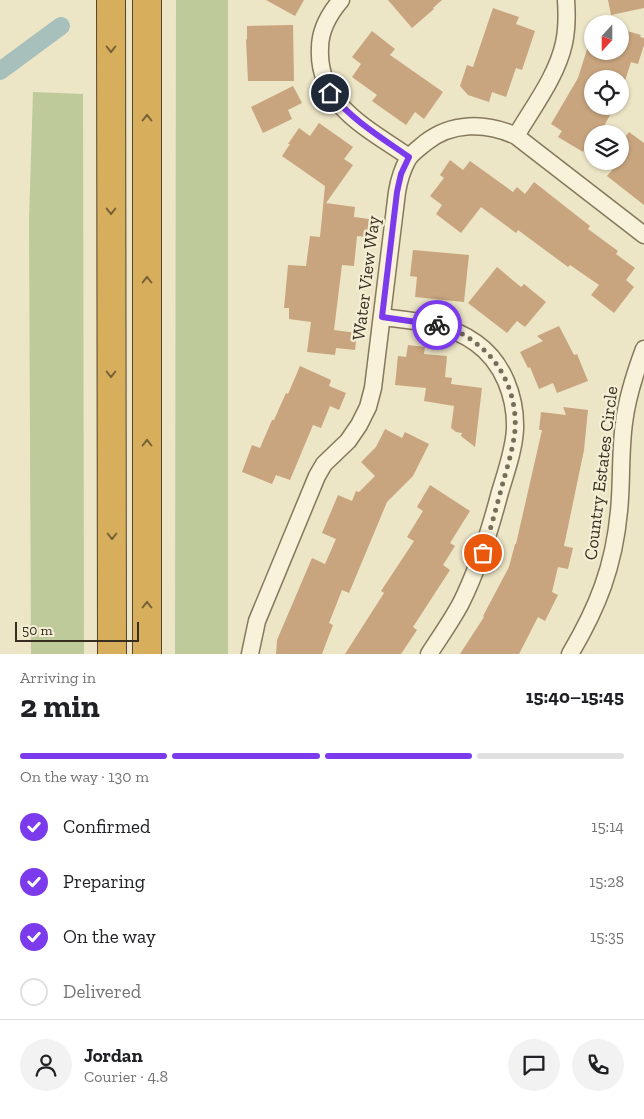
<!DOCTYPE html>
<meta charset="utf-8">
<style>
:root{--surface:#fff;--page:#f2f2f2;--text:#202124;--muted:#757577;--line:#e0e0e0;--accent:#7c3aed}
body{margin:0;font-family:"Zilla Slab",serif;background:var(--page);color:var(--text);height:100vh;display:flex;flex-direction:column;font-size:19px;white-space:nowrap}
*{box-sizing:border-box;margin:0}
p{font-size:16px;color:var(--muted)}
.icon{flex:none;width:28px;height:28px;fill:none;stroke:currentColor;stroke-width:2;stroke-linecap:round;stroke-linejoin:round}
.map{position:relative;height:654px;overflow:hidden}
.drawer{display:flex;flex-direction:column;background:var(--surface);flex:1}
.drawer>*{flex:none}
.needle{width:32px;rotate:201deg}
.buttons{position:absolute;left:584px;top:15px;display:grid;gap:10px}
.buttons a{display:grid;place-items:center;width:45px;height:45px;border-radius:50%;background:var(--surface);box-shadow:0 1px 4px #0004;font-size:25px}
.scale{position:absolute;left:15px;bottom:12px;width:124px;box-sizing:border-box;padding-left:5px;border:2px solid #372e1f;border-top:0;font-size:14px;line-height:18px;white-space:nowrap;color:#372e1f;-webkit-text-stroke:4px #f4eed5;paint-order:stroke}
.pin{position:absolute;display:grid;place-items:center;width:42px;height:42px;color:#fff;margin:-21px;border:2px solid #fff;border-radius:50%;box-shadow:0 1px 5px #0007}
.courier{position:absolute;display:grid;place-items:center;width:50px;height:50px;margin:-25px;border:4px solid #7c3aed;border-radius:50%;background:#fff;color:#222;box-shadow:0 1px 6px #0007}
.summary em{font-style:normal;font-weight:700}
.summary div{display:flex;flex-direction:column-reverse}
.summary{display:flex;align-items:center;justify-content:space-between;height:85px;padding:0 20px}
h1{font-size:32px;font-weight:700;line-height:38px}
.bar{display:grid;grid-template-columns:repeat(4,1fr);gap:8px 5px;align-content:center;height:60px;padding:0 20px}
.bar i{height:6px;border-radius:4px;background:var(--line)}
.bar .current{background:var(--accent)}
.bar p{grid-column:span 4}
.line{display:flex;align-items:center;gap:12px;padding:0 20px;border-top:1px solid var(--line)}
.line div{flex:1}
.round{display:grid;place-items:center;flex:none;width:52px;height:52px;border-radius:26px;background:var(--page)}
ol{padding:0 20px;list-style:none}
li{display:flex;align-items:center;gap:15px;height:55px}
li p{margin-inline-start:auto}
li .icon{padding:5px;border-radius:50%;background:var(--accent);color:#fff;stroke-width:4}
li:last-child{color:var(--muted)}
li i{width:28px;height:28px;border:2px solid var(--line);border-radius:50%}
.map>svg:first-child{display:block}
.green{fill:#bfca9a}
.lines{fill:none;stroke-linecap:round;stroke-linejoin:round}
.canal{stroke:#a7c0bb;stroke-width:18}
.building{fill:#c8a57e}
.minor-casing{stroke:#86785c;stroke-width:19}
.motorway-casing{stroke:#554530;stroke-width:30}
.minor{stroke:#f7f2d9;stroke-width:16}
.motorway{stroke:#d7ae5b;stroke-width:28}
.oneway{stroke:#776137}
.done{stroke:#766e59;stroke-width:5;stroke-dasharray:0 9}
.route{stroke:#7c3aed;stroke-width:6}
.labels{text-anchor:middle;stroke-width:4.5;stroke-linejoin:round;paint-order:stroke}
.street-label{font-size:18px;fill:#372e1f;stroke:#f4eed5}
</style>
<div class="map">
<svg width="644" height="654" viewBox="0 0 644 654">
<rect width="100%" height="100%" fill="#ece5c6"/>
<!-- green -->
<path class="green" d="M176 0H228V654H175Z
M33 92 83 94 84 654H31L29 221Z"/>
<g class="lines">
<!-- canal -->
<path class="canal" d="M0 71 61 26"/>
</g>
<!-- building -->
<path class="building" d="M266 0H304L295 16Z
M388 0H442L433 8 434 9 412 28Z
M608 0H644V8L611 15Z
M493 8 519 17 516 24 535 31 522 70 516 68 506 97 492 92 489 102 468 95 460 86 467 65 473 67Z
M293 25 294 81H248L246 40 247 39V26Z
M620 29 641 35 640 37 644 38V45L638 64 631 62 623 87H620V79H592V106H615L603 128 599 126 592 134 583 152 558 137 562 131 551 124 578 78 589 43H592V51H620Z
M372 31 395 49 390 55 443 92 424 119 415 112 406 125 372 101 377 95 352 77 361 64 352 57Z
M293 86 302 103 288 110 292 119 263 133 251 107Z
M319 123 353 147 344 159 353 165 326 203 355 207 354 217 369 219 367 237 357 236 354 266 342 265 334 330 357 333 355 350 336 348 335 355 307 352 311 322 289 319V308H284L288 265 306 266 310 236 320 237 325 186 282 156 290 144H288L299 128 310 136Z
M629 132 644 143V205L607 176 620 161V143Z
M450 160 463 170 470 161 513 192 517 187 525 194 534 182 590 226 588 229 618 251 616 254 635 268 626 280 634 287 614 313 591 295 599 285 570 265 568 267 518 230 516 233 481 207 461 233 436 214 442 205 430 196 444 178 440 175Z
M413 250 469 255 464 302 415 297 417 277 410 276Z
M497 267 521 287 524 284 546 302 525 327 517 321 507 333 468 303Z
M559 326 574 355 577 354 588 381 557 393 553 383 539 389 530 367 528 368 520 352 543 341 537 336Z
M408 345 425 347 424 354 447 356 445 377 452 378 451 384 482 388 475 447 461 436 462 433 456 432 451 428 454 406 424 401 426 388 395 385 398 356 406 357Z
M300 366 331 380 329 386 346 393 339 410 330 406 321 428 313 425 290 480 276 475 272 484 242 472 252 445 260 448 272 420H274L286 393 288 394Z
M563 407 588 410 584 450 564 546 573 548 568 569 558 567 552 592 558 595 545 621 538 617 519 654H460L484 617 483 616 509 567 515 544H516L542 430H539L541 412 566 415Z
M385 429 402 438 405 432 429 444 413 476 387 502 349 593 342 590 329 623 333 625 322 654H276L277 640 312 558 325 564 336 539 322 533 338 495 352 501 356 491 359 492 375 476 361 462 376 447Z
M430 485 470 511 450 543 455 546 443 565 450 570 413 627 417 630 401 654H345L384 593 381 591 414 541 407 537 423 511 417 507Z"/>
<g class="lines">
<defs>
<path id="minor" d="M341 0C329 14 320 30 320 48 317 105 369 129 409 157
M516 136C533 107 557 76 564 43 567 29 567 14 566 0
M382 317C415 321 448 323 476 343 503 362 516 397 515 429 514 450 506 472 500 492 490 530 479 567 461 603 452 620 440 637 429 654
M250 654 257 621 317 476 324 464 348 441 359 425 368 407 373 388 397 192C399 180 402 170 408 159 412 153 419 148 425 143 451 122 486 122 516 136L644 235
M570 654C598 607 614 566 619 511 622 482 620 452 624 423 627 397 635 373 644 349"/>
<path id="motorway" d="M111 0 112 654
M147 0V654"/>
</defs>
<!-- minor casing -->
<use href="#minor" class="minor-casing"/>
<!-- motorway casing -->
<use href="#motorway" class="motorway-casing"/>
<!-- minor -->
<use href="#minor" class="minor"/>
<!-- motorway -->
<use href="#motorway" class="motorway"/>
</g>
<!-- one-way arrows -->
<defs><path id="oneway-chevron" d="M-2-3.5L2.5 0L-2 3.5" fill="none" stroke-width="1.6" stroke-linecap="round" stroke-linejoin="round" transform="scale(1.25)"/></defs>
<g class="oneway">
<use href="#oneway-chevron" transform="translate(111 49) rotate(90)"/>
<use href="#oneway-chevron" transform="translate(147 118) rotate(-90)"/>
<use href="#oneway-chevron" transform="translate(111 211) rotate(90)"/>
<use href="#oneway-chevron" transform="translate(147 280) rotate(-90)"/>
<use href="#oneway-chevron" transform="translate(111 374) rotate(90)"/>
<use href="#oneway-chevron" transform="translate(147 443) rotate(-90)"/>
<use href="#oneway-chevron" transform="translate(112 536) rotate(90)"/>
<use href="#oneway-chevron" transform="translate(147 605) rotate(-90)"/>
</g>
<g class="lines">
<!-- done -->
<path class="done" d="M437 325C455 328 471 338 484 350 506 370 517 401 515 430 513 449 507 468 502 486 496 509 490 531 483 553"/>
<!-- route -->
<path class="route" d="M330 93C352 120 382 138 409 157L401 174 397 192 382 317 437 325"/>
</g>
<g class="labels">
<!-- street labels -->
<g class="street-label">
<text transform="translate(366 278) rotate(-83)" y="6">Water View Way</text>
<text transform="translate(601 473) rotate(-83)" y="6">Country Estates Circle</text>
</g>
</g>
</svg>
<div class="buttons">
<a><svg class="needle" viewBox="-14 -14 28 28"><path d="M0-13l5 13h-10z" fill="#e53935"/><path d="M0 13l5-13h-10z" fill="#757577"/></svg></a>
<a><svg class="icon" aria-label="locate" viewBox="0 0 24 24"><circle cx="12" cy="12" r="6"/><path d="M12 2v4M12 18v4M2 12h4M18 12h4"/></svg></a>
<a><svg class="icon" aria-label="layers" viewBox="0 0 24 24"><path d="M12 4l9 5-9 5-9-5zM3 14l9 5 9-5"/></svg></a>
</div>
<div class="scale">50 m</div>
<div class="pin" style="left:483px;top:553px;background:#ea580c"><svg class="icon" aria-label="bag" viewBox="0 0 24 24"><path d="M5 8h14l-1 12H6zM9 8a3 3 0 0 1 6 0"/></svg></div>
<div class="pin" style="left:330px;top:93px;background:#1f2937"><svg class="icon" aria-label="home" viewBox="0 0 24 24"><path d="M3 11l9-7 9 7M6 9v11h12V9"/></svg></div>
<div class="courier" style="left:437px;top:325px"><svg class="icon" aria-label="bike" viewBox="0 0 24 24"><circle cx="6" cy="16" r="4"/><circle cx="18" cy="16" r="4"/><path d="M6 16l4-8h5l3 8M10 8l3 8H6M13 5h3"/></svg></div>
</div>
<section class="drawer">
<div class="summary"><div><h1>2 min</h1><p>Arriving in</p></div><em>15:40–15:45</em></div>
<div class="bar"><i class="current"></i><i class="current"></i><i class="current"></i><i></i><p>On the way · 130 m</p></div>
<ol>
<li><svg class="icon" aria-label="check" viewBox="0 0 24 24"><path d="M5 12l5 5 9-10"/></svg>Confirmed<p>15:14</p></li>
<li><svg class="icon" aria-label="check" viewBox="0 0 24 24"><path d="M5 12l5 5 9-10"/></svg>Preparing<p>15:28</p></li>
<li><svg class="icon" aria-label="check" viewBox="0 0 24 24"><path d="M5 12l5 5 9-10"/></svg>On the way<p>15:35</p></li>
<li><i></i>Delivered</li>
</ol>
<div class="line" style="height:90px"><a class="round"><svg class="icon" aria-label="person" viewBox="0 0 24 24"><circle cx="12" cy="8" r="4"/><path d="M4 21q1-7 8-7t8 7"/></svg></a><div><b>Jordan</b><p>Courier · 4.8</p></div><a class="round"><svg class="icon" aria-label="chat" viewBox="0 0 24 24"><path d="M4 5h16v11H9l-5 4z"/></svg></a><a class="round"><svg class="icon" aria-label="phone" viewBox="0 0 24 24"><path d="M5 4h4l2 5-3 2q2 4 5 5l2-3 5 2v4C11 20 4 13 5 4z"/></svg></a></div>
</section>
